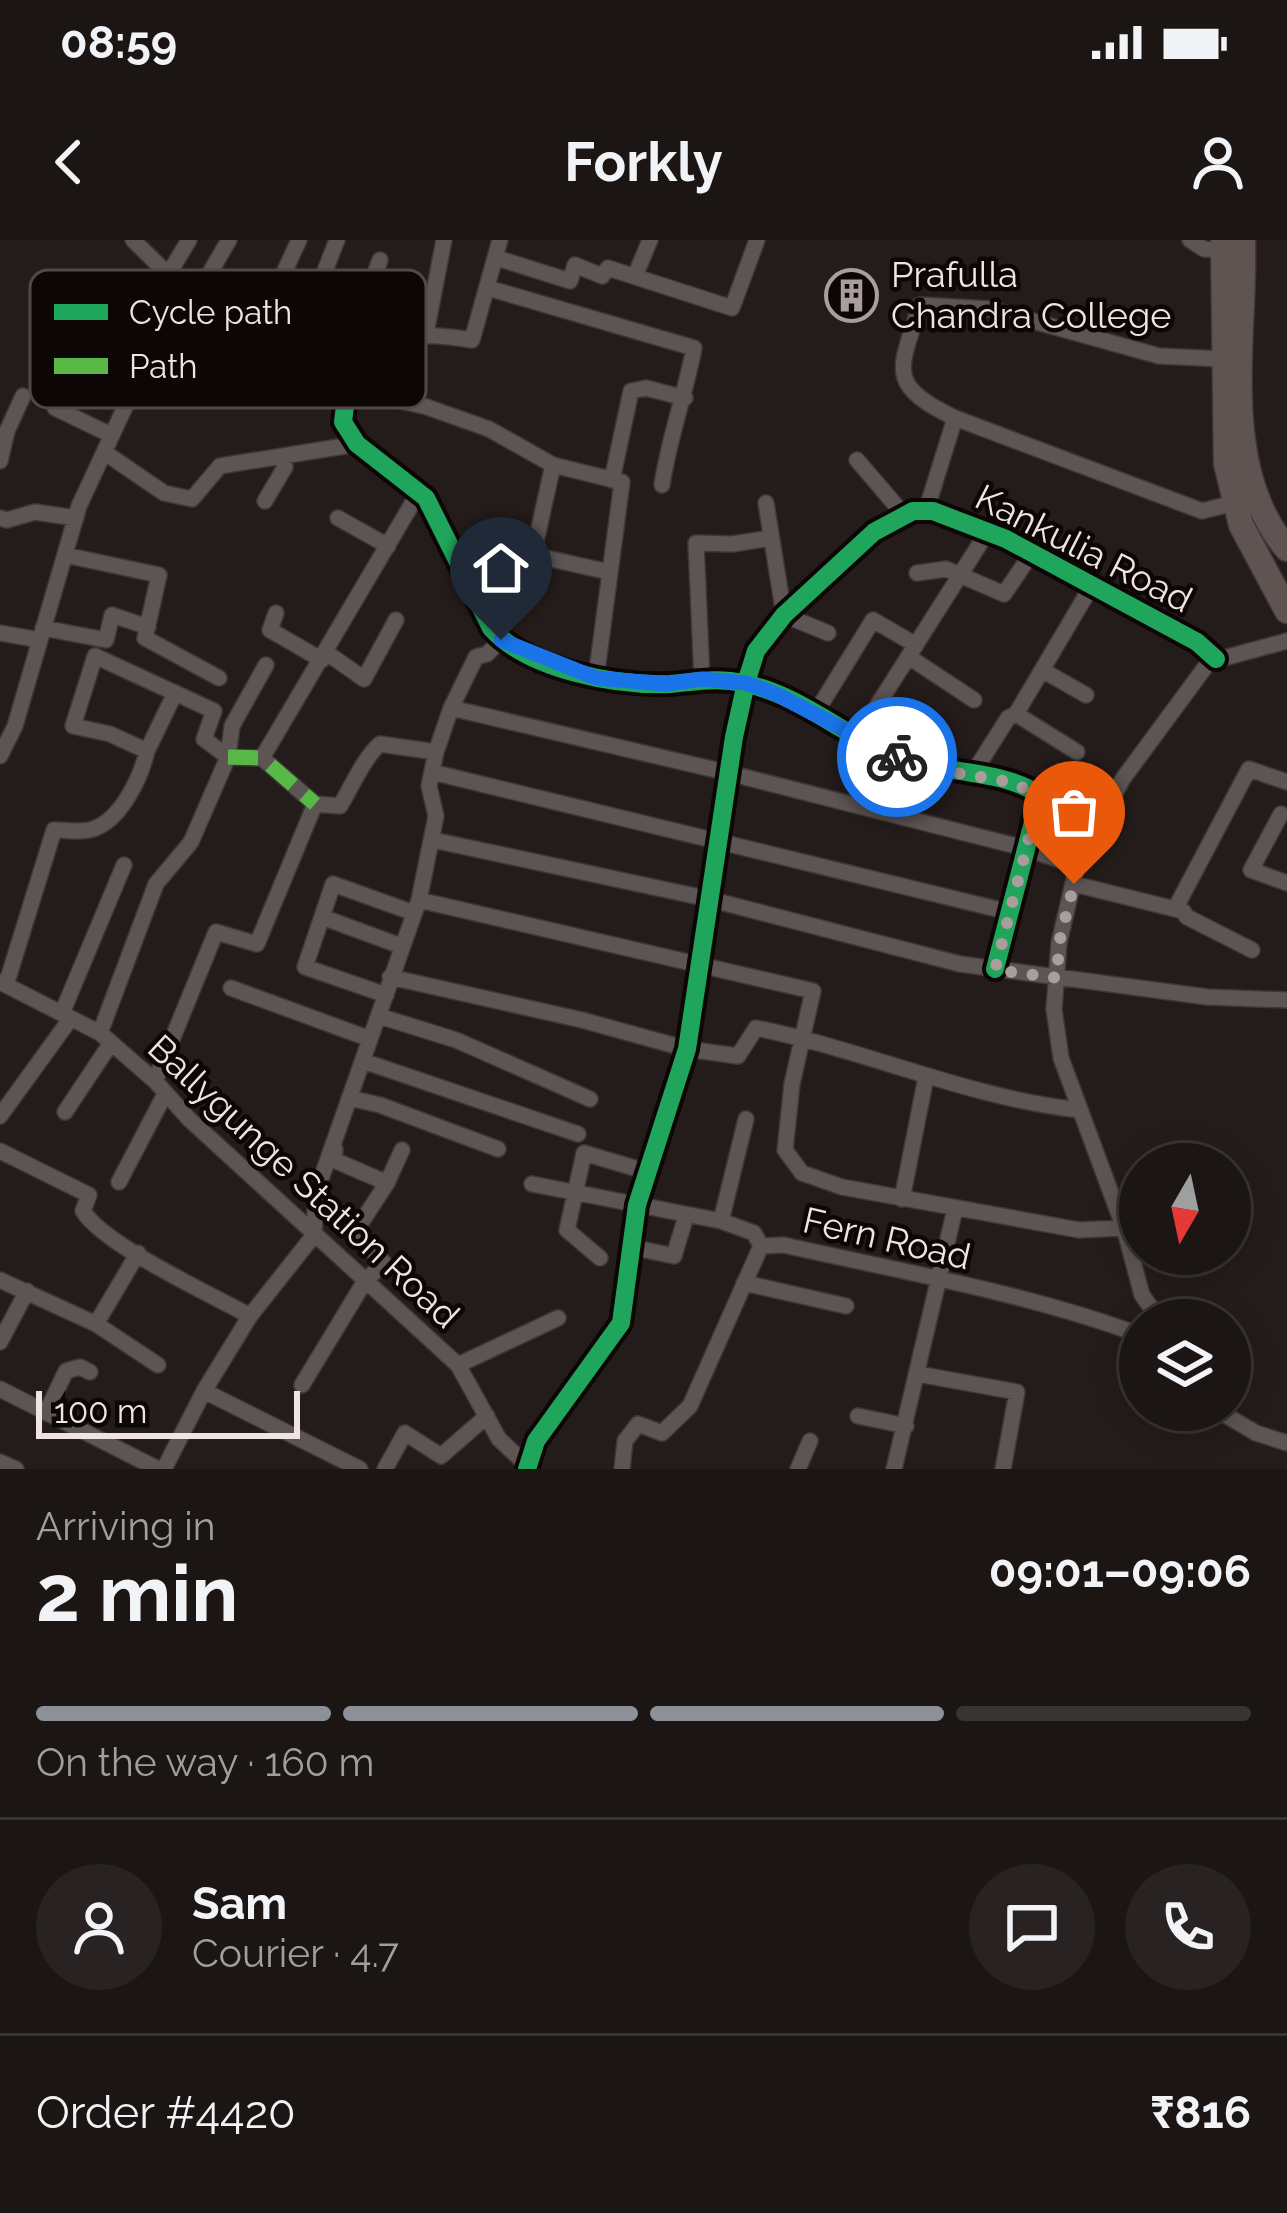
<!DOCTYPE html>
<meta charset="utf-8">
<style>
:root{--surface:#1b1514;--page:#282222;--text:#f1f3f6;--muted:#a09fa0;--line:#393434;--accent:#8c9099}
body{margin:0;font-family:Raleway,sans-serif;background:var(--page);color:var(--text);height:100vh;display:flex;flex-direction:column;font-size:45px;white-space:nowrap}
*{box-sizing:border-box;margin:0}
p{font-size:39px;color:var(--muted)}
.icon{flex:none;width:66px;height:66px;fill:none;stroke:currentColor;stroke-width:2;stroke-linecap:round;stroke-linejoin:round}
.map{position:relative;height:1229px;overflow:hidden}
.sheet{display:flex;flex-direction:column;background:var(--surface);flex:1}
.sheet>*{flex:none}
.needle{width:78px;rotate:189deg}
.tools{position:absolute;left:1119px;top:903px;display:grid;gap:24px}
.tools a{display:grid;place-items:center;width:132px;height:132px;border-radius:50%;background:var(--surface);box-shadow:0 6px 30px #0003,0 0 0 3px var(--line);font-size:60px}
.scale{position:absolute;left:36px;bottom:30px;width:264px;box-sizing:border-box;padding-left:12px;border:6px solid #f0e4e2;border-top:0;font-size:33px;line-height:42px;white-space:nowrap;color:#f0e4e2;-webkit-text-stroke:9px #0c0605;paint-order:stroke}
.pin{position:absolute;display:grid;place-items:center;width:102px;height:102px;color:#fff;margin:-123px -51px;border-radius:50% 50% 50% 0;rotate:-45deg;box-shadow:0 0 12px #0007}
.pin .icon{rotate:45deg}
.courier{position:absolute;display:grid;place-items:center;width:120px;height:120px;margin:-60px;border:9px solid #1a73e8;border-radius:50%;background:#fff;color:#222;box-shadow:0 3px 15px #0007}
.summary em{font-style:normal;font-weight:700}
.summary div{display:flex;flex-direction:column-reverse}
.summary{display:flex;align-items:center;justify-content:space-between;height:204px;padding:0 36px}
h1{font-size:78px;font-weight:700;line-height:90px}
.bar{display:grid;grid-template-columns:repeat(4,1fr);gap:18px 12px;align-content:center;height:144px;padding:0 36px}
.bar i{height:15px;border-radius:9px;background:var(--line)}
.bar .active{background:var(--accent)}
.bar p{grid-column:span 4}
.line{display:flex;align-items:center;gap:30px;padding:0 36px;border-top:3px solid var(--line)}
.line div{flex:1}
.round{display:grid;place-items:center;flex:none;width:126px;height:126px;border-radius:63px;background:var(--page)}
.status{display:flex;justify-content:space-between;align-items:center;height:84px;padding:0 60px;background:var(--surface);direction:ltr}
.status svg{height:33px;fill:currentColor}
header{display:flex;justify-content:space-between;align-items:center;height:156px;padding:0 36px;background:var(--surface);font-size:54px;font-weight:700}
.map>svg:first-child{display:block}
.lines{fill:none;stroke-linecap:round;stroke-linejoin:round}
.street-casing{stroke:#3e3736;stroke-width:18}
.primary-casing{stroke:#3e3736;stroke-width:27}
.street{stroke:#5c5554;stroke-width:15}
.primary{stroke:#605452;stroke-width:24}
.quiet{stroke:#58b947;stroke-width:15;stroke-dasharray:30 15;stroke-linecap:butt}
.cycleway-casing{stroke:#0c0605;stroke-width:26}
.cycleway{stroke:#20a55d;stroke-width:18}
.done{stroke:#a99e9c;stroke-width:12;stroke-dasharray:0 21.6}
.route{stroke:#1a73e8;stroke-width:15}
.labels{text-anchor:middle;stroke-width:9;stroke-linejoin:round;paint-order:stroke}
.poi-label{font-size:36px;fill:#f0e4e2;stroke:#0c0605;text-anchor:start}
.street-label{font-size:36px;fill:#f0e4e2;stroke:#0c0605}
.key{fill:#0c0605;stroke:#504947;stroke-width:3}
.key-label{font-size:33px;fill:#f0e4e2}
</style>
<div class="status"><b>08:59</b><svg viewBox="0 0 49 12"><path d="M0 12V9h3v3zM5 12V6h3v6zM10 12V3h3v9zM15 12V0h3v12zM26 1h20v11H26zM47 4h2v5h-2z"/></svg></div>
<header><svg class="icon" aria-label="back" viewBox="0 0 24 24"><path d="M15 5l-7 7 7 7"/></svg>Forkly<svg class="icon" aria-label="person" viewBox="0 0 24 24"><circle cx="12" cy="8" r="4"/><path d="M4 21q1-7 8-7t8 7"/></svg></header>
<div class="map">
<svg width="1287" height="1229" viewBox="0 0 1287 1229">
<rect width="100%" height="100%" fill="#241c1a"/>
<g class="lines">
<defs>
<path id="street" d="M133 0 187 53 259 102 349 133
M1190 0 1204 9 1224 10
M497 18 570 41 575 25 602 36 608 28 732 68 757 0
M168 35 189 0
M635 36 650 0
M488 48 694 108C685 155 669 198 662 245
M426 93 444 0
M254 98 299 0
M292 115 337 0
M1223 119 1159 116 990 69 920 65C900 130 885 144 955 178L1202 271 1242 261
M49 121 68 132 81 117 136 147
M339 129 380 20
M349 133 343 182 357 204 426 258 491 388C528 430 616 446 670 444 695 442 717 437 743 443 800 454 846 498 899 518 944 534 1001 529 1040 555L995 729
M349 133C401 96 408 90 472 100L500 0
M349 148 427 167 489 189 553 225 622 242 596 438
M182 160 218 76
M55 168 111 195
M104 212 164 253 192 259 220 226 357 204
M857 220 905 276
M0 221 7 191 23 156
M612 240 631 151 646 148 685 158
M265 261 285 227 283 216
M766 263 784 375 828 393
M926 271 955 178
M0 278 7 280 35 272 76 278
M338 278 388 306
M65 315 159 335 145 398 219 438
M533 315 553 225
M917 333 946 329 1004 354 1032 313
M471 345 533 315 609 332
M276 373 270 390 322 420
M43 388 106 400 112 375 148 387
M0 393 40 400
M327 413 364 439 396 380
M909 417 974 460
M1042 430 1086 455
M702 439 696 303 732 304 771 298
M451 468 729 533 1024 608 1077 626
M815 474 873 380 916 405
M1016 474 1077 512
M858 496 988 291
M147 511 175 453
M0 516 15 486 79 266 132 152 187 53 201 48 229 0
M262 518 419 252
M432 532 1009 672
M972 535 1008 478 1016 474 1091 347
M1281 574 1251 630 1287 643
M433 600 709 659 960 724 1207 757 1287 760
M1074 644 1183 671 1187 677 1252 710
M419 660 813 751 792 844 785 910 802 933 842 947 1079 990 1124 988
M1175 669 1249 529 1287 542
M322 677 401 706
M390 737 582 780 687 809 738 816 756 788C866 810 968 858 1080 870
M0 742 100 793 155 841 189 879 458 1125 499 1199 531 1229
M6 745 54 590C66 590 81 593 93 589 121 580 141 537 147 511L110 494 73 486 95 416 214 471 204 499 228 517 262 518 315 564 340 566C351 548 365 516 380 504L436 512
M231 748 370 799
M386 755 305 727 333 644 414 673
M62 773 124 625
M379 776 456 800 590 859
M100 793 156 644 191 602 228 517 232 486 266 425
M363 821 578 894
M155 841 216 692 257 704 315 564
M349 858 380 865 498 909
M65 872 111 803
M0 876 71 778
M746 879 721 981 754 993 761 1006
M335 909 334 920 387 943
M0 911 89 955 83 971C104 1005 210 1054 250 1076
M119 942 165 854
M532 944 721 981
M902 959 926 837
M631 1007 674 1016 686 976
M600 1018 567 990 584 913 648 932
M0 1040 96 1084 158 1125
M744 1043 846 1066
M1160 1080 1142 1055 1124 988 1061 818 1054 769 1059 703 1077 626 1122 540 1209 422 1287 401
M96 1084 138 1013
M0 1102 27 1051
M458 1125 558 1078
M918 1134 1017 1152 1003 1229
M302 1145 365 1041 384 1023 355 992 387 943 402 910
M0 1149 158 1229
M204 1151 360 1229
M1217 1170 1256 1193 1287 1203
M46 1173 66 1131 80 1127 90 1132
M858 1176 906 1186
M0 1222 16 1229
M164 1229 204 1151 250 1076 314 995 316 953 419 660 436 576 429 546 436 512 451 468 476 417 487 414 501 400
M385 1229 405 1193 441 1216 487 1176
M527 1229 536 1201 621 1083 637 965 687 809 734 497 746 443 756 411 784 375 874 292 913 271H933L1006 299 1197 402 1216 419
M622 1229 625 1201 638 1184 662 1193 690 1166 761 1006 784 1005C903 1032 1026 1053 1140 1095
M798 1229 810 1201
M894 1229 955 969"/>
<path id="primary" d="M1223 0 1226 224 1241 285 1287 371
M1243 0C1246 97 1217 228 1287 309"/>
</defs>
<!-- street casing -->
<use href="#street" class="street-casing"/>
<!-- primary casing -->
<use href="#primary" class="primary-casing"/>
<!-- street -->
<use href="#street" class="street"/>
<!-- primary -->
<use href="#primary" class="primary"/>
<!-- quiet -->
<path class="quiet" d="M228 517 262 518 315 564"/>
<defs>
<path id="cycleway" d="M349 133 343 182 357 204 426 258 491 388C528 430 616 446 670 444 695 442 717 437 743 443 800 454 846 498 899 518 944 534 1001 529 1040 555L995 729
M527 1229 536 1201 621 1083 637 965 687 809 734 497 746 443 756 411 784 375 874 292 913 271H933L1006 299 1197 402 1216 419"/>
</defs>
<!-- cycleway casing -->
<use href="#cycleway" class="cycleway-casing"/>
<!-- cycleway -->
<use href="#cycleway" class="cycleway"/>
</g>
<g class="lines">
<!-- done -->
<path class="done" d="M897 517 945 531 1010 542 1040 555 995 730 1057 738 1059 703 1074 644"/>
<!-- route -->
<path class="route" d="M501 400 596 438 666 444 702 439 746 443 776 454 897 517"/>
</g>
<!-- icons -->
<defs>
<symbol id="building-ring" viewBox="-11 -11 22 22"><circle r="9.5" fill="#0c0605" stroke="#a99e9c" stroke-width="1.5"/><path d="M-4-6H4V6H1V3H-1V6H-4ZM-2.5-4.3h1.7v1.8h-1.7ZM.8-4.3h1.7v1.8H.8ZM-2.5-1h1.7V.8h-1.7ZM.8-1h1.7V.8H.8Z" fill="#a99e9c"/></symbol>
</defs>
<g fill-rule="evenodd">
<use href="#building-ring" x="822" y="26" width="59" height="59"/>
</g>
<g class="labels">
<!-- poi labels -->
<g class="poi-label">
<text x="891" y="47">Prafulla<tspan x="891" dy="41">Chandra College</tspan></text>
</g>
<!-- street labels -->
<g class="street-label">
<text transform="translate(1084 308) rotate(27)" y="13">Kankulia Road</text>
<text transform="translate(304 941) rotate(43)" y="13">Ballygunge Station Road</text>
<text transform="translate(887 998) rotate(13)" y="13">Fern Road</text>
</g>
</g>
<!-- legend -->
<rect x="30" y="30" width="396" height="138" rx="18" class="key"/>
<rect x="54" y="64" width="54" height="16" fill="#20a55d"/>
<rect x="54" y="118" width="54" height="16" fill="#58b947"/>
<g class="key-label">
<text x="129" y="84">Cycle path</text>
<text x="129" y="138">Path</text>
</g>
</svg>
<div class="tools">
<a><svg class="needle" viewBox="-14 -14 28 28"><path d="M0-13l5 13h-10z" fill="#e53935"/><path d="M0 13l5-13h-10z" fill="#a09fa0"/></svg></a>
<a><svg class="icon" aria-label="layers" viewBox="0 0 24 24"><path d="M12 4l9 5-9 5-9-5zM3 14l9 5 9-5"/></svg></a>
</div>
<div class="scale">100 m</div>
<div class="pin" style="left:1074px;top:644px;background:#ea580c"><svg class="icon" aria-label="bag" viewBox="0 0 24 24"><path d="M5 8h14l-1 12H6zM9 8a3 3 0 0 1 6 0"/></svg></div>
<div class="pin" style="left:501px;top:400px;background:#1f2937"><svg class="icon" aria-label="home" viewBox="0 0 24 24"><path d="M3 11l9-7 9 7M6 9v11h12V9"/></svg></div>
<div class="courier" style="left:897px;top:517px"><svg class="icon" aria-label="bike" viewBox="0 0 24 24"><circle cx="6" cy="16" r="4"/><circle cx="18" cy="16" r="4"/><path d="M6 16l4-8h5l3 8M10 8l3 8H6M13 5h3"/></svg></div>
</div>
<section class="sheet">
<div class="summary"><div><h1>2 min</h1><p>Arriving in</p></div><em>09:01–09:06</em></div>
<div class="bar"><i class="active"></i><i class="active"></i><i class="active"></i><i></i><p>On the way · 160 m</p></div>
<div class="line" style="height:216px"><a class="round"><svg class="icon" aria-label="person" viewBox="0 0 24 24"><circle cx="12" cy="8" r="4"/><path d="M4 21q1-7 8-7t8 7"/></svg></a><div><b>Sam</b><p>Courier · 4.7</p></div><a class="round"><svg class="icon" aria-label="chat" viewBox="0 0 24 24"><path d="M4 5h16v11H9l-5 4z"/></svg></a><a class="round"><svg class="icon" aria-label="phone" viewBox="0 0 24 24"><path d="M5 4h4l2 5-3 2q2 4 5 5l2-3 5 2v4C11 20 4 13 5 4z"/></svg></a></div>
<div class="line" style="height:156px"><div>Order #4420</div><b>₹816</b></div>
</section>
